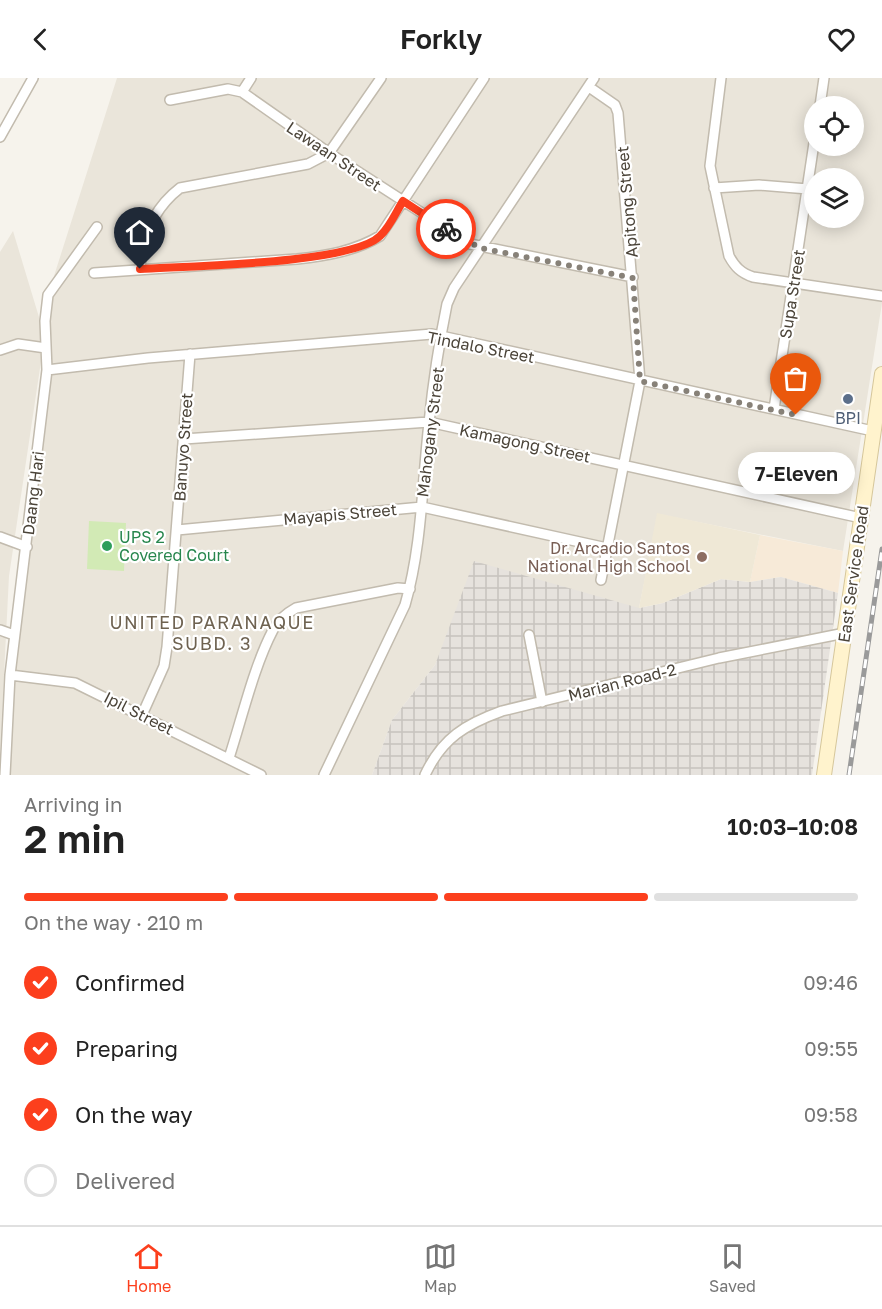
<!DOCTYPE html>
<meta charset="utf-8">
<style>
:root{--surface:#fff;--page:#f6f6f6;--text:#222;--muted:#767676;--line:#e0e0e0;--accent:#fc3f1d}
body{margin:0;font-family:"Golos Text",sans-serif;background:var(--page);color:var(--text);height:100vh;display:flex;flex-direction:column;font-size:22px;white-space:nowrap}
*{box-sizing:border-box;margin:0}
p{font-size:20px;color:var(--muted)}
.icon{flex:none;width:33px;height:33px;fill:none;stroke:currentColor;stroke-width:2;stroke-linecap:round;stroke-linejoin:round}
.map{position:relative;height:697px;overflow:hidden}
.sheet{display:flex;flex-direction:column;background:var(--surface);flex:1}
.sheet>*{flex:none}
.controls{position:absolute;left:804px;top:18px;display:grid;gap:12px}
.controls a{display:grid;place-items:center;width:60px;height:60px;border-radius:50%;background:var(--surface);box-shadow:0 3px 15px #0003;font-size:30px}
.pin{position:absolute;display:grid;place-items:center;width:51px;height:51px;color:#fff;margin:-62px -26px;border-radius:50% 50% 50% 0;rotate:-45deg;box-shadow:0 0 6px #0007}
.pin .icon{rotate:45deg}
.courier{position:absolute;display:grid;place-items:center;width:60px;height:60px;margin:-30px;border:4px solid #fc3f1d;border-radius:50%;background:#fff;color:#222;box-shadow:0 2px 8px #0007}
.bubble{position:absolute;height:42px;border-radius:21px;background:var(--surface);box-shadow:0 3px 15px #0003;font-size:20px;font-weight:600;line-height:42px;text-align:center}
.overview em{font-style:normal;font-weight:600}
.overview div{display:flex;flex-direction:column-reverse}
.overview{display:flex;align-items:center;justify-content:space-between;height:102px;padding:0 24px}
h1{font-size:39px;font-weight:600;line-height:45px}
.bar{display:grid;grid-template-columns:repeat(4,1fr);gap:9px 6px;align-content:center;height:72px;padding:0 24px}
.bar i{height:8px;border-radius:4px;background:var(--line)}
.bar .selected{background:var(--accent)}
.bar p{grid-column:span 4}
ol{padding:0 24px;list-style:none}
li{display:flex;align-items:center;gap:18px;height:66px}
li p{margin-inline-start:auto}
li .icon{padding:6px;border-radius:50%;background:var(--accent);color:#fff;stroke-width:4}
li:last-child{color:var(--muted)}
li i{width:33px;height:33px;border:3px solid var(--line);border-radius:50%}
header{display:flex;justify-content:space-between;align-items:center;height:78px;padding:0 24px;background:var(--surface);font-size:27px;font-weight:600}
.dock{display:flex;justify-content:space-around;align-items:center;height:84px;border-top:2px solid var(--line);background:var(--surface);font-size:16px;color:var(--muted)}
.dock a{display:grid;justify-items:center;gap:3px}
.dock .selected{color:var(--accent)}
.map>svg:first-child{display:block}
.residential{fill:#eae5da;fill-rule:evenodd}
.commercial{fill:#f7ead8}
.industrial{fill:url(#industrial-grid)}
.education{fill:#efe8d6}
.pitch{fill:#d2eab5}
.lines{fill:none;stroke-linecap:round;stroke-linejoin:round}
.street-casing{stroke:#c2bbae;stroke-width:12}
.secondary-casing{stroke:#d6c79b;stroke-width:16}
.street{stroke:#fff;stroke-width:9}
.secondary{stroke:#fff3cd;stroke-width:14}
.rail-casing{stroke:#9a9a9a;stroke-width:5}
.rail{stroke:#fff;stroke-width:3;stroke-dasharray:9;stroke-linecap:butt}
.done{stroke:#878178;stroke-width:6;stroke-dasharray:0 10.8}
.route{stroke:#fc3f1d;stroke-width:8}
.service-dot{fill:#5c6f8a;stroke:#fff;stroke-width:2}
.leisure-dot{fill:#2e9e5b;stroke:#fff;stroke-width:2}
.education-dot{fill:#8d6e63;stroke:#fff;stroke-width:2}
.labels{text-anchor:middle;stroke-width:4.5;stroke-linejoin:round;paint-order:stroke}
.street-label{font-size:16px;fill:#4b4439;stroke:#fff}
.service-label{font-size:16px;fill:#4e5e75;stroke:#fff}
.leisure-label{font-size:16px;fill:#27864d;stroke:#fff;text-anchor:start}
.education-label{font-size:16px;fill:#785e54;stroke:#fff;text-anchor:end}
.neighbourhood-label{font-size:18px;letter-spacing:1.5px;fill:#6e6250;stroke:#fff}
</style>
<header><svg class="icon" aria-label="back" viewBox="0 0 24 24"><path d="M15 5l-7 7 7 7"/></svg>Forkly<svg class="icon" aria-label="heart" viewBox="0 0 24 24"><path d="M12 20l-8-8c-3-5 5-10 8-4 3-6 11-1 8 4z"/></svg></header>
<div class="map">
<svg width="882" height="697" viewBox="0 0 882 697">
<defs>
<pattern id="industrial-grid" width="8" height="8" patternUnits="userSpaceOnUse" patternTransform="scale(1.5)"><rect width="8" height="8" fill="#e6e2dd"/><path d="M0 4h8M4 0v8" fill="none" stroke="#c7c3be"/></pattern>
</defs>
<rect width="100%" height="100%" fill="#f6f3ec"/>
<!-- residential -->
<path class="residential" d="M117 0H882V225L843 473 658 436 639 530 445 564 435 587 392 642 372 697H11L10 597 48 271 43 270 9 498 0 675V174L13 153 48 269 54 198ZM814 28H854V68H814ZM814 100H854V140H814Z"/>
<!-- commercial -->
<path class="commercial" d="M760 457 843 473 838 515 781 499 750 504Z"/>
<!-- industrial -->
<path class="industrial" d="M474 483 639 530 663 525 721 501 750 504 781 499 838 515 812 697H372L392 642 435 587Z"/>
<!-- education -->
<path class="education" d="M657 435 760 457 750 504 721 501 663 525 639 530Z"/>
<!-- pitch -->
<path class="pitch" d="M89 443 126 445 124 493 87 491Z"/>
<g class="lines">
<defs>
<path id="street" d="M721 0 710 88 729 178C735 189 741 195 753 199L882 218
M589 9 615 27 618 35 640 303 601 502
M242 14 251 0
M170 22 228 11 242 14 329 75 470 166 633 199
M820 28 824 0
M0 59 33 0
M714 110 759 107 808 111
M140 191C142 159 154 130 180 110L308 86 329 75 381 0
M94 195 297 181C326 178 355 173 380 158L484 0
M0 272 18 266 46 270
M47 292 148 280 432 256 873 353
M774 331 814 65
M184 361 429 344 861 440
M177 452 422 429 607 470
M0 459 27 469
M0 552 14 557
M529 557 542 624
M10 597 75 605 261 697
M142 637 164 588 167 569 190 276
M229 680C242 640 254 588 273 552 278 542 287 535 296 530L398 510 410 511
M5 697 10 597 47 292 45 243 48 217 97 149
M324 697 405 527C422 468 422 406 429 345 433 305 439 265 447 226L454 210 594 0
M425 697C442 660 466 646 502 633L719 580 845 555"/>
<path id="secondary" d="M824 697 882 296"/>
</defs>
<!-- street casing -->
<use href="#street" class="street-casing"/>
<!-- secondary casing -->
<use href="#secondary" class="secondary-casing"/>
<!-- street -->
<use href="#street" class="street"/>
<!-- secondary -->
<use href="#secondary" class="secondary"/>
<defs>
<path id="rail" d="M849 697 882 471"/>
</defs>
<!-- rail casing -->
<use href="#rail" class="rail-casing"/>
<!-- rail -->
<use href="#rail" class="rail"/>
</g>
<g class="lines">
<!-- done -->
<path class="done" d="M446 151 480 170 633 200 640 303 796 337"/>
<!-- route -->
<path class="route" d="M140 191C186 188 352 186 380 158 390 149 396 134 403 123L446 151"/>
</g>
<!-- markers -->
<circle class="service-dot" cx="848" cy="321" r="6"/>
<circle class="leisure-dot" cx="107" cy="468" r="6"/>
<circle class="education-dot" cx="702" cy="479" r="6"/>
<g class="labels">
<!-- street labels -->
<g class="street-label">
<text transform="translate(334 78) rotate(34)" y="6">Lawaan Street</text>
<text transform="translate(627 124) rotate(-95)" y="6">Apitong Street</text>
<text transform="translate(792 216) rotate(-81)" y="6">Supa Street</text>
<text transform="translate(481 269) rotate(11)" y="6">Tindalo Street</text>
<text transform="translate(430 354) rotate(-83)" y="6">Mahogany Street</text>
<text transform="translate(525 365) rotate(12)" y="6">Kamagong Street</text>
<text transform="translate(183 369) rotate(-86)" y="6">Banuyo Street</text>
<text transform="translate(33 415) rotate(-83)" y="6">Daang Hari</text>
<text transform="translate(340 436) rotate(-5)" y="6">Mayapis Street</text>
<text transform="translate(853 496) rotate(-82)" y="6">East Service Road</text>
<text transform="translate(622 604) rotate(-14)" y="6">Marian Road-2</text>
<text transform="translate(139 635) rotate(27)" y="6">Ipil Street</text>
</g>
<!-- service labels -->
<g class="service-label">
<text x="848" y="346">BPI</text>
</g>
<!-- leisure labels -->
<g class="leisure-label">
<text x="119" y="465">UPS 2<tspan x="119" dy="18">Covered Court</tspan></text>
</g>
<!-- education labels -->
<g class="education-label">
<text x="690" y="476">Dr. Arcadio Santos<tspan x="690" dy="18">National High School</tspan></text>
</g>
<!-- neighbourhood labels -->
<g class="neighbourhood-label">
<text x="212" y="551">UNITED PARANAQUE<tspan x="212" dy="21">SUBD. 3</tspan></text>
</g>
</g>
</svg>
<div class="controls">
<a><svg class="icon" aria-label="locate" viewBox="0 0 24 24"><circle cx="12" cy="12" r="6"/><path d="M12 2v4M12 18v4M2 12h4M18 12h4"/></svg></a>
<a><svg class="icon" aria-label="layers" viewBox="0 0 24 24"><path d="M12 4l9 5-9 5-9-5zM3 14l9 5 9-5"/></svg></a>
</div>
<div class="pin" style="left:796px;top:337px;background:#ea580c"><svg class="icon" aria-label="bag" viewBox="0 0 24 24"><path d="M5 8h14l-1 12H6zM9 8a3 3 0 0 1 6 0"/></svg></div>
<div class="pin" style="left:140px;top:191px;background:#1f2937"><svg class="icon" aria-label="home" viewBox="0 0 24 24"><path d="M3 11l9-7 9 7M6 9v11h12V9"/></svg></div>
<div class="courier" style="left:446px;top:151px"><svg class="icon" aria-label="bike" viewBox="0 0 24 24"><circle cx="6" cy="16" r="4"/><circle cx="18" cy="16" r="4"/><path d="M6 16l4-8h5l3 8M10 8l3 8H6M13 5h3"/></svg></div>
<div class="bubble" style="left:738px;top:374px;width:117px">7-Eleven</div>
</div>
<section class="sheet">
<div class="overview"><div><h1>2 min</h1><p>Arriving in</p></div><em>10:03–10:08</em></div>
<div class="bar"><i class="selected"></i><i class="selected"></i><i class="selected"></i><i></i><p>On the way · 210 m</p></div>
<ol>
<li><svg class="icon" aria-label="check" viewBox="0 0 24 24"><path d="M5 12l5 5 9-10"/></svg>Confirmed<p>09:46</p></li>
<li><svg class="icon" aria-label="check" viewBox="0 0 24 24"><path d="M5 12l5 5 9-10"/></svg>Preparing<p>09:55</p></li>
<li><svg class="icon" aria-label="check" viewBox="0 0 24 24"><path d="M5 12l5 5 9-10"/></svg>On the way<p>09:58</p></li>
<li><i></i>Delivered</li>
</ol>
</section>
<nav class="dock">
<a class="selected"><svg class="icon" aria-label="home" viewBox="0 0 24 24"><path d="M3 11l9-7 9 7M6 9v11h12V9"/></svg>Home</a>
<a><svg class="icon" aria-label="map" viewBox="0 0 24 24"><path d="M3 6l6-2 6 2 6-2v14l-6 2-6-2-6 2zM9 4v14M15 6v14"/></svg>Map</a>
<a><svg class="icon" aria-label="saved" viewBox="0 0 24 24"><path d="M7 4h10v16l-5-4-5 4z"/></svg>Saved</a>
</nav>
